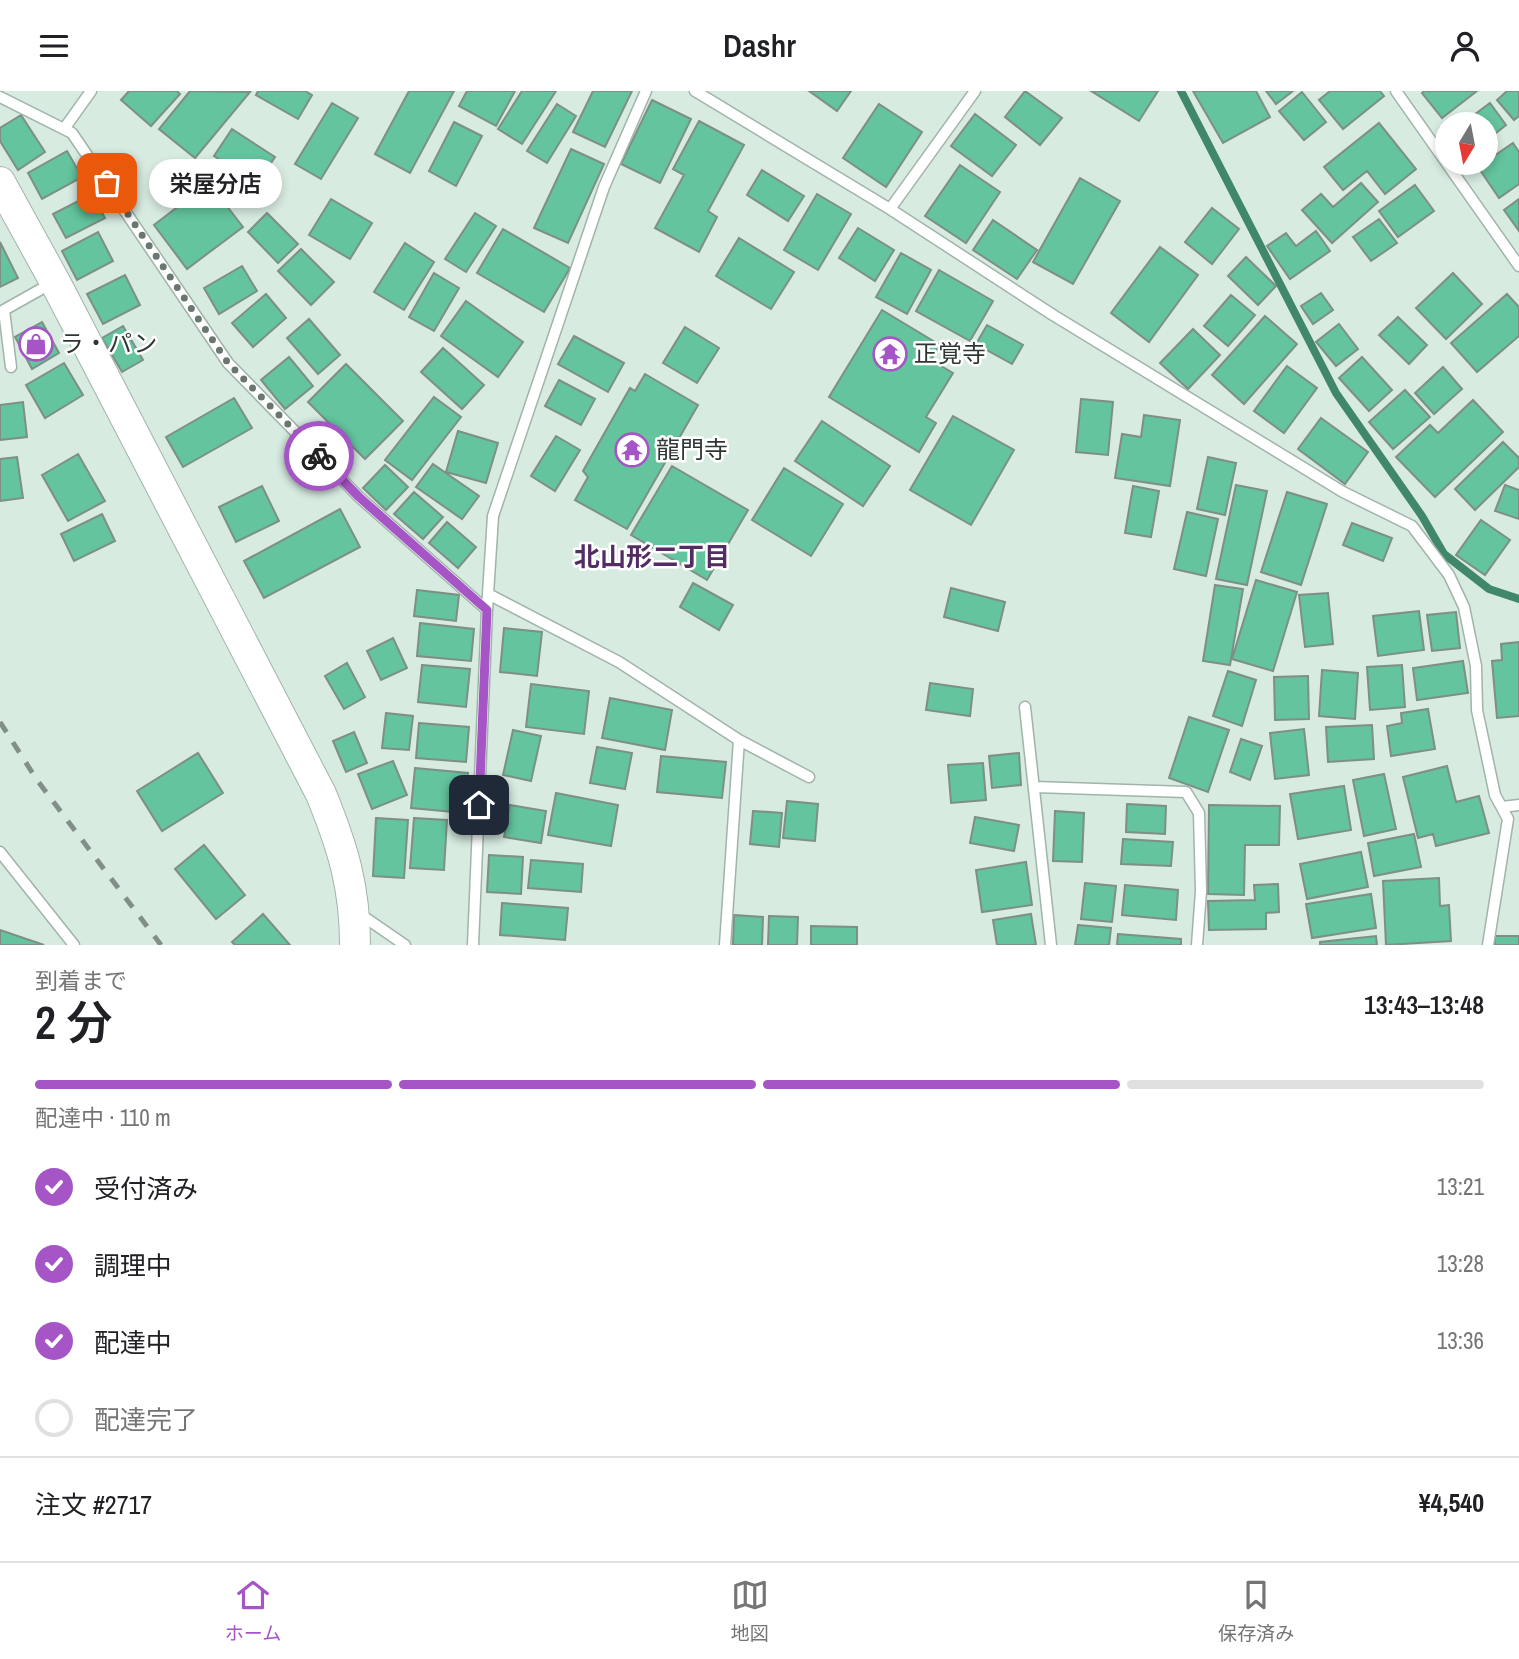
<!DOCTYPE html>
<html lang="ja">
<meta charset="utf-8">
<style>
:root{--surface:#fff;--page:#f6f6f6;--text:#202124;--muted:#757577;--line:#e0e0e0;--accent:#a555c5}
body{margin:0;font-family:"Archivo Narrow","Noto Sans JP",sans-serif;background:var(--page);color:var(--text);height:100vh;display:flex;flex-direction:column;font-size:26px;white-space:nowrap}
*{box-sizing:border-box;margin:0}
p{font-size:23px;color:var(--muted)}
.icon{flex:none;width:38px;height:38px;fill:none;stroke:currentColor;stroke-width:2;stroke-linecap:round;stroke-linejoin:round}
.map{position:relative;height:854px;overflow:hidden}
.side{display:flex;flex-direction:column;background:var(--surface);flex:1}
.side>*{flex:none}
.needle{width:46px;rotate:190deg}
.controls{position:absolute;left:1435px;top:21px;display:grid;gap:14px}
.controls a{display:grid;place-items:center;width:63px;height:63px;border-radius:50%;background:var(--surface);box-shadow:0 4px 10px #0003;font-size:35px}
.pin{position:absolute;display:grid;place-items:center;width:60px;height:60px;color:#fff;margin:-30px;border-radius:14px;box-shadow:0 4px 10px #0006}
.courier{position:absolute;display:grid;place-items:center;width:70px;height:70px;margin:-35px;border:5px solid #a555c5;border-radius:50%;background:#fff;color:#222;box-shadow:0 2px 9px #0007}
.bubble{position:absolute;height:49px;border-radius:24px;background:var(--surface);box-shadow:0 4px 10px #0003;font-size:23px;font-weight:600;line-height:49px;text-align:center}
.overview em{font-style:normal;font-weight:600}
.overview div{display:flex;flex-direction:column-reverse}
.overview{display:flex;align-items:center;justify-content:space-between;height:119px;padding:0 35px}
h1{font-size:46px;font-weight:600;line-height:52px}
.bar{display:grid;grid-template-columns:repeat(4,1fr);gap:10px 7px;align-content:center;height:84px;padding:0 35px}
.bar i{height:9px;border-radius:5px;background:var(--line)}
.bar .selected{background:var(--accent)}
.bar p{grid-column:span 4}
.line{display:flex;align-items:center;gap:18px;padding:0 35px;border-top:2px solid var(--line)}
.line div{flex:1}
ol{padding:0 35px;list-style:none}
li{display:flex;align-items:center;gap:21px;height:77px}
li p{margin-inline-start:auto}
li .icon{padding:7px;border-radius:50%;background:var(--accent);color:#fff;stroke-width:4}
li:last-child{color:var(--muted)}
li i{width:38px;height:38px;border:4px solid var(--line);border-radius:50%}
header{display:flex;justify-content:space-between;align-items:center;height:91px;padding:0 35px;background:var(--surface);font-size:32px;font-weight:600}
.dock{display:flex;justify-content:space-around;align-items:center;height:98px;border-top:2px solid var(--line);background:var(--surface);font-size:19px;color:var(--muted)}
.dock a{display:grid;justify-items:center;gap:4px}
.dock .selected{color:var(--accent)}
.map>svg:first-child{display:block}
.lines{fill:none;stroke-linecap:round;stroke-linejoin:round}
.stream{stroke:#40876b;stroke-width:8}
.building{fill:#63c49d;stroke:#7d8f86;stroke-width:2}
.lane-casing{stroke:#a0b4aa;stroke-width:13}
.secondary-casing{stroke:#a0b4aa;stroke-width:32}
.lane{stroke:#fff;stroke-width:10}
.secondary{stroke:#fff;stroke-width:30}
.rail{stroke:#818f88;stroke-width:5;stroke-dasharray:12 12;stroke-linecap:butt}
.done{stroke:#6a7670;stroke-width:7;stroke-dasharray:0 12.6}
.route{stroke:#a555c5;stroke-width:9}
.labels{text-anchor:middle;stroke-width:5;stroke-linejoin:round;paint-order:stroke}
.poi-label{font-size:24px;fill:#2f3733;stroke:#fff;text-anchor:start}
.neighbourhood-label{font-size:26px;font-weight:bold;fill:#532c63;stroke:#fff}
</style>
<header><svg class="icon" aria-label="menu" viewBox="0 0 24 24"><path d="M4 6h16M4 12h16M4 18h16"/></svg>Dashr<svg class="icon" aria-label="person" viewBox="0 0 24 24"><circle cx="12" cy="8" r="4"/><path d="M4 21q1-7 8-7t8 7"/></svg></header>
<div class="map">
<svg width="1519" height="854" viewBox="0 0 1519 854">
<rect width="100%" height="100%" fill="#d7ebe1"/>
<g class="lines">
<!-- stream -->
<path class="stream" d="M1181 0 1336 302 1422 425 1444 463 1489 498 1519 508"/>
</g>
<!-- building -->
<path class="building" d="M129 0H177L180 3 151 35 121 9Z
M190 0 250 1 195 67 159 38Z
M258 0H305L312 4 298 28 256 4Z
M409 0H454L410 82 375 63Z
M467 0H515L496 35 459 15Z
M522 0H556L522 53 498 38Z
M593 0H632L605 56 573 41Z
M809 0H851L837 20Z
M1025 0 1062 27 1040 54 1005 26Z
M1091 0H1158L1139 30Z
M1193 0H1256L1270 26 1223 52Z
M1266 0H1293L1276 13Z
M1330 0H1380L1384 5 1343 38 1319 9Z
M1424 0H1477L1442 27 1422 2Z
M1507 0H1519V25L1514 29 1497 9Z
M1302 1 1326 31 1304 49 1279 20Z
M652 9 691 28 660 92 621 73Z
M332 12 358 27 321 88 295 73Z
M1490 12 1506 34 1486 50V33H1462Z
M557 13 576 25 547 72 527 60Z
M879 13 922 41 886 96 843 67Z
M975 23 1016 54 992 85 951 55Z
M21 24 45 61 18 79 0 50V37Z
M699 30 744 54 708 120 717 126 699 161 655 137 684 84 673 78Z
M454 31 482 45 456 95 429 80Z
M1379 32 1416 78 1385 103 1367 80 1343 99 1324 76Z
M232 38 275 66 257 93 214 65Z
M1513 52 1519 61V93L1499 107 1478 76Z
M571 58 604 73 568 152 534 137Z
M67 60 82 86 42 108 28 82Z
M960 74 1000 101 966 152 925 125Z
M762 79 804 105 788 130 747 104Z
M1080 87 1120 110 1073 193 1033 171Z
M209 92 243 136 187 178 154 134Z
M1361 92 1378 111 1332 152 1302 119 1321 103 1333 116Z
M1415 94 1434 120 1398 146 1379 120Z
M92 103 105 127 66 147 53 123Z
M817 103 851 123 818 179 784 159Z
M331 108 372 132 350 168 309 144Z
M1519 108V140L1504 119Z
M1212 117 1239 138 1212 173 1185 151Z
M267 122 298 153 278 172 248 141Z
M475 122 496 135 466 181 445 168Z
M1379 128 1397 152 1371 170 1353 146Z
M993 129 1037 159 1017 188 973 159Z
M858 137 894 159 875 190 839 167Z
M503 138 570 177 544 221 477 182Z
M1316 140 1330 160 1290 188 1267 155 1286 142 1296 155Z
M98 141 113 170 77 189 62 160Z
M739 147 794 181 771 218 716 185Z
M0 151 18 187 0 196Z
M405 152 434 171 404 219 374 201Z
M1160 156 1198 184 1149 251 1111 222Z
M301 158 334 191 311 214 278 180Z
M901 162 931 179 907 223 876 206Z
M1246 166 1276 195 1258 214 1228 185Z
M242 175 257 200 219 223 204 197Z
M939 179 993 210 970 250 916 220Z
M434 182 459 197 434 240 409 226Z
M1453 182 1482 213 1446 248 1416 217Z
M125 184 140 214 103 233 87 203Z
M1321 202 1333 219 1313 233 1301 215Z
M266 203 286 227 253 256 232 232Z
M1507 203 1519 216V245L1477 281 1451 252Z
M1231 204 1255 224 1228 255 1204 235Z
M466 210 523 251 498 286 441 245Z
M882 219 940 254 931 269 953 282 926 326 936 332 919 361 829 306Z
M1265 225 1297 253 1244 313 1212 284Z
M1398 226 1427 254 1409 273 1379 244Z
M309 228 340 264 318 283 287 247Z
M42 231 59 262 32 278 15 246Z
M1339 233 1358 258 1336 275 1316 251Z
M987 234 1023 254 1012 273 976 253Z
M123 235 143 269 122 281 102 247Z
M685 236 719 257 697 292 663 272Z
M1193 238 1220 264 1188 298 1160 272Z
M574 245 624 272 608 301 558 273Z
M443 257 484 294 462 318 421 281Z
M289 266 313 295 285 318 261 289Z
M1362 266 1392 299 1369 320 1339 287Z
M64 272 83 304 45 327 26 294Z
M346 273 403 330 365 368 308 311Z
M1287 275 1317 297 1284 342 1254 320Z
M1443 276 1462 298 1434 323 1415 302Z
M645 283 698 314 627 438 575 409 588 386 583 380 630 297 635 300Z
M559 289 595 308 581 334 545 315Z
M1405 299 1430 326 1393 358 1369 331Z
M434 306 461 326 412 389 385 369Z
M234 307 252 337 183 376 166 346Z
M1081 308 1113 311 1108 364 1076 361Z
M1473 309 1503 341 1435 406 1396 366 1430 334 1438 342Z
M23 311 27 346 0 349V314Z
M1144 324 1180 329 1170 395 1115 387 1122 343 1141 346Z
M953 325 1014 359 971 434 910 399Z
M1321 327 1368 361 1345 393 1298 358Z
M822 330 890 375 863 415 795 370Z
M458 340 498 352 486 392 446 381Z
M556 345 580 359 555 400 531 385Z
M1503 351 1519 367V376L1475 419 1455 398Z
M78 363 105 410 68 430 42 384Z
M17 366 23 407 0 410V368Z
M1208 366 1236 372 1225 424 1197 418Z
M433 373 479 405 462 428 416 396Z
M385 374 408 396 386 419 363 397Z
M672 375 748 419 707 489 631 444Z
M784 377 843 413 811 465 752 429Z
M1236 394 1267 400 1247 494 1216 488Z
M1505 394 1519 399V428L1495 420Z
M262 395 279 430 236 451 219 416Z
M1133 395 1159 400 1151 446 1125 442Z
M414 401 443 426 423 448 394 423Z
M1287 401 1327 413 1301 494 1261 481Z
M340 418 360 456 264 507 244 470Z
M1187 421 1218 428 1206 485 1174 478Z
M102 423 115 450 74 470 61 443Z
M1481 429 1510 449 1485 484 1456 464Z
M447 431 476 456 458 477 429 452Z
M1352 432 1392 447 1383 470 1343 454Z
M1256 489 1297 501 1273 580 1232 568Z
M693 492 733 514 719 539 680 516Z
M1215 494 1243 498 1230 574 1203 570Z
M951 497 1005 511 998 540 944 526Z
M417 499 459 504 456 530 414 525Z
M1328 502 1333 553 1305 556 1299 504Z
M1419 520 1424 559 1378 565 1373 525Z
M1456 521 1460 557 1432 560 1427 524Z
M420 532 474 538 471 570 417 565Z
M504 537 542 541 537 585 500 581Z
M393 547 407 577 381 589 367 560Z
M1519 551V625L1497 627 1492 570 1502 569 1501 553Z
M1463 570 1468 602 1417 609 1413 577Z
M347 572 365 606 344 618 325 585Z
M422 574 470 578 466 616 418 611Z
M1402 574 1405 616 1370 619 1367 576Z
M1322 579 1358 582 1355 628 1319 625Z
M1228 580 1256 589 1242 635 1213 625Z
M1308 585 1309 628 1275 629 1274 586Z
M930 592 973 598 970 625 926 619Z
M531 593 589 600 584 643 526 636Z
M610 607 672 619 665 659 602 647Z
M1428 618 1435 658 1391 665 1387 635 1402 632 1401 622Z
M386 622 413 625 409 659 382 657Z
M1189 626 1229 639 1208 701 1169 687Z
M419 632 469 636 466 671 416 667Z
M1372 634 1374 668 1328 671 1326 636Z
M1304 638 1309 684 1275 688 1270 642Z
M513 639 541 645 531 690 503 684Z
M354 641 367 672 346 681 333 650Z
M1241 648 1262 655 1250 689 1230 681Z
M597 656 632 662 625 698 590 692Z
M198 662 223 702 162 740 137 700Z
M1019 662 1021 694 992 697 989 665Z
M661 665 726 671 722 707 657 701Z
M393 670 407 704 372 718 358 683Z
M983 672 986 709 951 712 948 674Z
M1447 675 1456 711 1479 705 1489 742 1436 755 1433 743 1418 747 1403 686Z
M415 677 468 682 464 722 411 717Z
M1384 683 1396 738 1364 745 1353 689Z
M1344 695 1351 739 1298 748 1290 703Z
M556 702 618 714 611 755 548 744Z
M787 710 818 713 815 750 783 747Z
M1127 713 1166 715 1165 743 1126 741Z
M510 714 546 720 541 752 504 746Z
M1209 714 1280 715 1279 754H1245L1244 804 1208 803Z
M753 720 782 722 779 756 750 753Z
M1055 720 1084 722 1082 771 1053 770Z
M975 726 1019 734 1014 760 970 752Z
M376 727 408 729 404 787 373 785Z
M414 727 447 729 444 779 410 777Z
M1414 743 1421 776 1374 785 1368 752Z
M1123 748 1173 751 1171 775 1121 773Z
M204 754 245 804 216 828 175 778Z
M1361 761 1368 796 1307 808 1300 773Z
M489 764 523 766 521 803 487 801Z
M531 769 583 773 581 801 528 797Z
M1026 771 1032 814 982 821 976 779Z
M1439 787 1440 815 1449 814 1451 850 1386 854 1383 790Z
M1085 792 1116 795 1112 831 1081 828Z
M1278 793 1279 821 1266 822V838L1209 839 1208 810 1255 809 1254 794Z
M1125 794 1178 799 1176 829 1122 824Z
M1371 803 1376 837 1312 847 1306 813Z
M502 812 568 817 565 849 500 844Z
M263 823 290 854H235L232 851Z
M1031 823 1036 854H997L993 829Z
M734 824 763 826 762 854H733Z
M769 825 798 826 797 854H768Z
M1078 834 1111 837 1109 854H1075Z
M811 835 857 836V854H811Z
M0 839 44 854H0Z
M1118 843 1181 848V854H1117Z
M1376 845 1377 854H1320V851Z
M1495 845H1519V854H1495Z"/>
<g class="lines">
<defs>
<path id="lane" d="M695 0 890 118 1053 224 1343 401 1412 435 1449 484 1464 516 1476 575 1477 619 1495 704 1508 728 1488 854
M1396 0 1519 175
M0 6 72 42 228 272 359 406 487 519
M64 38 91 0
M890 118 975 0
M11 276 4 219 52 192
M488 503 619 571 739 649 809 686
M1025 616 1051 854
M1035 696 1186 701 1199 722 1201 800 1197 854
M1502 716 1519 714
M0 761 74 854
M357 821 405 854
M473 854 487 519 493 425 604 96 646 0
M725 854 739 649"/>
<path id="secondary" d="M0 91 55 191 321 703C343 757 355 796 355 854"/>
</defs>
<!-- lane casing -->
<use href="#lane" class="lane-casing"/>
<!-- secondary casing -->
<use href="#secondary" class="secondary-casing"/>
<!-- lane -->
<use href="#lane" class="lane"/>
<!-- secondary -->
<use href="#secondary" class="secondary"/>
<!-- rail -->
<path class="rail" d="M0 631 37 689 161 854"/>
</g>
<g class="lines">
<!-- done -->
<path class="done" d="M107 92 228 272 319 365"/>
<!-- route -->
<path class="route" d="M319 365 359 406 487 519 479 714"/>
</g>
<!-- icons -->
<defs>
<symbol id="shop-ring" viewBox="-11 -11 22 22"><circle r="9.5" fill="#fff" stroke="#a555c5" stroke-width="1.5"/><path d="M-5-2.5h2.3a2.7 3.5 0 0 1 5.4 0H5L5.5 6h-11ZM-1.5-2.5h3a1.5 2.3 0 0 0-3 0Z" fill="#a555c5"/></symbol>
<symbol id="temple-ring" viewBox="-11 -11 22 22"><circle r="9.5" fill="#fff" stroke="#a555c5" stroke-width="1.5"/><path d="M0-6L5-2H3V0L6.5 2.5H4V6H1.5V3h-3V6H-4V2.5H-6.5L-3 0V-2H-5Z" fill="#a555c5"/></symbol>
</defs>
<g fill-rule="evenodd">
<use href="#shop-ring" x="17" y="234" width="38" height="38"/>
<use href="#temple-ring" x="871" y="244" width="38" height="38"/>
<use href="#temple-ring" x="613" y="340" width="38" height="38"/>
</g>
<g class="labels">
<!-- poi labels -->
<g class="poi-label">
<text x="60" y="261">ラ・パン</text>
<text x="914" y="271">正覚寺</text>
<text x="656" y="367">龍門寺</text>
</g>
<!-- neighbourhood labels -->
<g class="neighbourhood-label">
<text x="652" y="475">北山形二丁目</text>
</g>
</g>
</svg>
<div class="controls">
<a><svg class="needle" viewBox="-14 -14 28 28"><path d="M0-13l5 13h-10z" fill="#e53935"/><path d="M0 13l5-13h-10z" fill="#757577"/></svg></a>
</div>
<div class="pin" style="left:107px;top:92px;background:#ea580c"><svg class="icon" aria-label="bag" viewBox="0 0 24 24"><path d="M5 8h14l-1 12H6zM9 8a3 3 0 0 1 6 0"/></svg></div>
<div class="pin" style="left:479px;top:714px;background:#1f2937"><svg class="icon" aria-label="home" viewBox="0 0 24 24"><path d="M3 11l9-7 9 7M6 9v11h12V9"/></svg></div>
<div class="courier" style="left:319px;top:365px"><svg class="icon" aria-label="bike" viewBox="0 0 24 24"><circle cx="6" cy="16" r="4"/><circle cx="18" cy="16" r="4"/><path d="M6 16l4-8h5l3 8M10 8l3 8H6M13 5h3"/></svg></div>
<div class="bubble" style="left:149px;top:68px;width:133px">栄屋分店</div>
</div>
<section class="side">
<div class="overview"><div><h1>2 分</h1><p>到着まで</p></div><em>13:43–13:48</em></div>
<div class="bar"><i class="selected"></i><i class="selected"></i><i class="selected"></i><i></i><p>配達中 · 110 m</p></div>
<ol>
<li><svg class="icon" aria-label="check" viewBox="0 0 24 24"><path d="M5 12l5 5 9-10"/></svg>受付済み<p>13:21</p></li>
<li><svg class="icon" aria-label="check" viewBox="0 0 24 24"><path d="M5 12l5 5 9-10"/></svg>調理中<p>13:28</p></li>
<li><svg class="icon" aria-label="check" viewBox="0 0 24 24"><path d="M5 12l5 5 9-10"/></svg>配達中<p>13:36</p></li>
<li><i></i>配達完了</li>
</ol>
<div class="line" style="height:91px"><div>注文 #2717</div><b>¥4,540</b></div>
</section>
<nav class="dock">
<a class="selected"><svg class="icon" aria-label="home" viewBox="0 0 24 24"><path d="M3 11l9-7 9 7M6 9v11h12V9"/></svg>ホーム</a>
<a><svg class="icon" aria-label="map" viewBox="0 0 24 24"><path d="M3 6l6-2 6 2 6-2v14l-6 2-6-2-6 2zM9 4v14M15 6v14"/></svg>地図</a>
<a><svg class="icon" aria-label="saved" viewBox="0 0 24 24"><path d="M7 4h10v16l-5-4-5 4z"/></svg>保存済み</a>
</nav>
